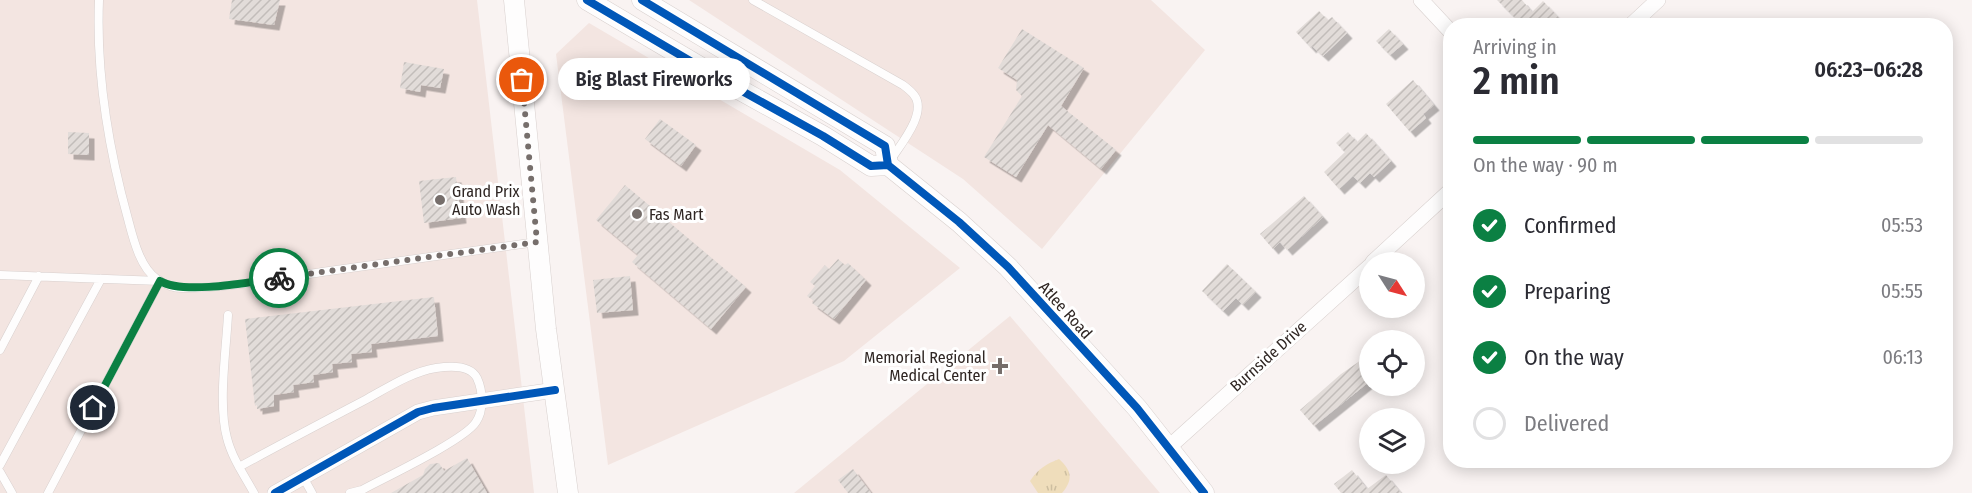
<!DOCTYPE html>
<meta charset="utf-8">
<style>
:root{--surface:#fff;--page:#f7f7f7;--text:#2b2b33;--muted:#7c7c81;--line:#e1e1e2;--accent:#0b8043}
body{margin:0;font-family:"Fira Sans Condensed",sans-serif;background:var(--page);color:var(--text);height:100vh;display:flex;flex-direction:column;font-size:22px;white-space:nowrap}
*{box-sizing:border-box;margin:0}
p{font-size:20px;color:var(--muted)}
.icon{flex:none;width:33px;height:33px;fill:none;stroke:currentColor;stroke-width:2;stroke-linecap:round;stroke-linejoin:round}
.map{position:relative;flex:1;overflow:hidden}
.side{position:absolute;left:1443px;top:18px;width:510px;height:450px;display:flex;flex-direction:column;background:var(--surface);border-radius:24px;box-shadow:0 3px 15px #0003}
.side>*{flex:none}
.needle{width:39px;rotate:126deg}
.tools{position:absolute;left:1359px;top:252px;display:grid;gap:12px}
.tools a{display:grid;place-items:center;width:66px;height:66px;border-radius:50%;background:var(--surface);box-shadow:0 3px 15px #0003;font-size:30px}
.pin{position:absolute;display:grid;place-items:center;width:51px;height:51px;color:#fff;margin:-26px;border:3px solid #fff;border-radius:50%;box-shadow:0 2px 6px #0007}
.courier{position:absolute;display:grid;place-items:center;width:60px;height:60px;margin:-30px;border:4px solid #0b8043;border-radius:50%;background:#fff;color:#222;box-shadow:0 2px 8px #0007}
.bubble{position:absolute;height:42px;border-radius:21px;background:var(--surface);box-shadow:0 3px 15px #0003;font-size:20px;font-weight:600;line-height:42px;text-align:center}
.summary em{font-style:normal;font-weight:600}
.summary div{display:flex;flex-direction:column-reverse}
.summary{display:flex;align-items:center;justify-content:space-between;height:102px;padding:0 30px}
h1{font-size:39px;font-weight:600;line-height:45px}
.bar{display:grid;grid-template-columns:repeat(4,1fr);gap:9px 6px;align-content:center;height:72px;padding:0 30px}
.bar i{height:8px;border-radius:4px;background:var(--line)}
.bar .current{background:var(--accent)}
.bar p{grid-column:span 4}
ol{padding:0 30px;list-style:none}
li{display:flex;align-items:center;gap:18px;height:66px}
li p{margin-inline-start:auto}
li .icon{padding:6px;border-radius:50%;background:var(--accent);color:#fff;stroke-width:4}
li:last-child{color:var(--muted)}
li i{width:33px;height:33px;border:3px solid var(--line);border-radius:50%}
.map>svg:first-child{display:block}
.built{fill:#f3e5e1}
.park{fill:url(#park-tufts)}
.building{fill:url(#building-hatch);filter:url(#shadow)}
.lines{fill:none;stroke-linecap:round;stroke-linejoin:round}
.lane-casing{stroke:#d8d0ce;stroke-width:9}
.street-casing{stroke:#d8d0ce;stroke-width:16}
.secondary-casing{stroke:#d8d0ce;stroke-width:21}
.lane{stroke:#fefdfd;stroke-width:8}
.street{stroke:#fefdfd;stroke-width:15}
.secondary{stroke:#fefdfd;stroke-width:20}
.cycleway-casing{stroke:#fff;stroke-width:11}
.cycleway{stroke:#0057b8;stroke-width:8}
.done{stroke:#766e6b;stroke-width:6;stroke-dasharray:0 10.8}
.route{stroke:#0b8043;stroke-width:8}
.poi-dot{fill:#766e6b;stroke:#fff;stroke-width:2}
.labels{text-anchor:middle;stroke-width:6;stroke-linejoin:round;paint-order:stroke}
.poi-label{font-size:16px;fill:#2f2623;stroke:#fff;text-anchor:start}
.street-label{font-size:16px;fill:#2f2623;stroke:#fff}
</style>
<div class="map">
<svg width="1972" height="493" viewBox="0 0 1972 493">
<defs>
<pattern id="park-tufts" width="24" height="20" patternUnits="userSpaceOnUse" patternTransform="scale(1.5)"><rect width="24" height="20" fill="#efddbb"/><path d="M3 7l-1-3M5 7V3M7 7l1-3M15 17l-1-3M17 17v-4M19 17l1-3" fill="none" stroke="#cdbea0"/></pattern>
<pattern id="building-hatch" width="6" height="6" patternUnits="userSpaceOnUse" patternTransform="scale(1.5)"><rect width="6" height="6" fill="#e2dcd9"/><path d="M-1 1l2-2M0 6l6-6M5 7l2-2" fill="none" stroke="#c2bdba"/></pattern>
<filter id="shadow"><feDropShadow dx="5.5" dy="5.5" stdDeviation="0" flood-color="#0004"/></filter>
</defs>
<rect width="100%" height="100%" fill="#f9f3f2"/>
<!-- built -->
<path class="built" d="M0 0H477L534 493H0Z
M689 0H1151L1205 50 1042 249 963 179Z
M589 23 840 170 960 268 844 361 608 465 556 54Z
M1010 316 1160 493H794Z"/>
<!-- park -->
<path class="park" d="M1059 459C1071 470 1074 479 1062 493H1038L1030 481C1038 469 1046 464 1059 459Z"/>
<!-- building -->
<path class="building" d="M232 0H280L274 25 229 19Z
M1497 0H1522L1532 12 1543 1 1567 26H1518L1520 23Z
M1319 11 1328 20 1332 17 1347 33 1323 56 1312 46 1311 48 1296 32Z
M1022 29 1084 68 1061 106 1116 150 1101 169 1048 125 1016 177 984 157 1022 96 1016 90 1017 80 998 68Z
M1389 29 1403 44 1390 55 1376 41Z
M404 62 444 69 440 88 421 85 420 92 400 88Z
M1413 80 1434 105 1423 114 1426 118 1410 132 1386 104Z
M660 119 696 145 681 166 645 139Z
M68 132 89 133V155L68 154Z
M1348 132 1357 142 1366 133 1391 161 1374 177 1370 173 1360 183 1353 176 1339 189 1324 172 1345 152 1336 143Z
M456 177 461 218 424 223 419 181Z
M625 185 746 287 711 329 632 262 638 255 596 220Z
M1304 196 1323 217 1287 250 1280 242 1273 249 1260 234Z
M838 259 845 265 848 263 866 280 834 319 812 303 814 301 807 296 815 286 810 282 825 265 829 269Z
M1227 264 1256 292 1243 305 1236 298 1223 311 1202 291Z
M630 276 633 310 597 313 593 280Z
M434 297 438 336 371 344 372 352 351 354 352 362 332 364 333 372 313 375 314 382 293 385 294 392 274 395V406L257 409V405L255 406 245 319Z
M1370 354V381L1314 426 1300 410 1341 374Z
M467 458 487 493H391L423 475 425 469 430 464 439 463 444 471Z
M853 469 871 493H848L838 480Z
M1352 470 1367 489 1386 475 1401 493H1341L1334 484Z"/>
<g class="lines">
<defs>
<path id="lane" d="M99 0C96 75 108 147 128 219 133 238 140 268 157 279 164 284 173 288 182 288 229 288 276 279 322 272 394 262 466 252 537 242
M753 0 903 85C907 88 911 91 914 95 928 113 900 145 890 161
M0 275 160 281 48 493
M228 315C226 351 218 405 227 438 232 458 244 475 254 493
M0 350 39 276
M0 465 101 279
M239 467C281 444 323 422 365 400 387 388 411 372 436 368 449 366 470 364 477 378 483 391 484 410 476 422 465 440 384 478 362 490L350 493
M0 472 12 493
M303 477 312 493"/>
<path id="street" d="M1421 0 1450 31
M1630 26 1658 0
M1373 262 1450 191
M1168 448 1370 266
M275 493 418 412 433 408 555 390"/>
<path id="secondary" d="M514 0 546 329 568 493
M587 0 724 81 823 136 871 166 888 165
M642 0 885 146 888 165 959 222 1008 267 1137 408 1204 493"/>
</defs>
<!-- lane casing -->
<use href="#lane" class="lane-casing"/>
<!-- street casing -->
<use href="#street" class="street-casing"/>
<!-- secondary casing -->
<use href="#secondary" class="secondary-casing"/>
<!-- lane -->
<use href="#lane" class="lane"/>
<!-- street -->
<use href="#street" class="street"/>
<!-- secondary -->
<use href="#secondary" class="secondary"/>
<defs>
<path id="cycleway" d="M587 0 724 81 823 136 871 166 888 165
M642 0 885 146 888 165 959 222 1008 267 1137 408 1204 493
M275 493 418 412 433 408 555 390"/>
</defs>
<!-- cycleway casing -->
<use href="#cycleway" class="cycleway-casing"/>
<!-- cycleway -->
<use href="#cycleway" class="cycleway"/>
</g>
<g class="lines">
<!-- done -->
<path class="done" d="M279 278 537 242 522 80"/>
<!-- route -->
<path class="route" d="M93 408 160 281C183 295 251 282 279 278"/>
</g>
<!-- markers -->
<g class="poi-dot">
<circle cx="440" cy="200" r="6"/>
<circle cx="637" cy="214" r="6"/>
<path d="M997 357h6v6h6v6h-6v6h-6v-6h-6v-6h6z"/>
</g>
<g class="labels">
<!-- poi labels -->
<g class="poi-label">
<text x="452" y="197">Grand Prix<tspan x="452" dy="18">Auto Wash</tspan></text>
<text x="649" y="220">Fas Mart</text>
<text x="986" y="363" text-anchor="end">Memorial Regional<tspan x="986" dy="18">Medical Center</tspan></text>
</g>
<!-- street labels -->
<g class="street-label">
<text transform="translate(1066 310) rotate(48)" y="6">Atlee Road</text>
<text transform="translate(1268 356) rotate(-42)" y="6">Burnside Drive</text>
</g>
</g>
</svg>
<div class="tools">
<a><svg class="needle" viewBox="-14 -14 28 28"><path d="M0-13l5 13h-10z" fill="#e53935"/><path d="M0 13l5-13h-10z" fill="#7c7c81"/></svg></a>
<a><svg class="icon" aria-label="locate" viewBox="0 0 24 24"><circle cx="12" cy="12" r="6"/><path d="M12 2v4M12 18v4M2 12h4M18 12h4"/></svg></a>
<a><svg class="icon" aria-label="layers" viewBox="0 0 24 24"><path d="M12 4l9 5-9 5-9-5zM3 14l9 5 9-5"/></svg></a>
</div>
<div class="pin" style="left:522px;top:80px;background:#ea580c"><svg class="icon" aria-label="bag" viewBox="0 0 24 24"><path d="M5 8h14l-1 12H6zM9 8a3 3 0 0 1 6 0"/></svg></div>
<div class="pin" style="left:93px;top:408px;background:#1f2937"><svg class="icon" aria-label="home" viewBox="0 0 24 24"><path d="M3 11l9-7 9 7M6 9v11h12V9"/></svg></div>
<div class="courier" style="left:279px;top:278px"><svg class="icon" aria-label="bike" viewBox="0 0 24 24"><circle cx="6" cy="16" r="4"/><circle cx="18" cy="16" r="4"/><path d="M6 16l4-8h5l3 8M10 8l3 8H6M13 5h3"/></svg></div>
<div class="bubble" style="left:558px;top:58px;width:192px">Big Blast Fireworks</div>
<section class="side">
<div class="summary"><div><h1>2 min</h1><p>Arriving in</p></div><em>06:23–06:28</em></div>
<div class="bar"><i class="current"></i><i class="current"></i><i class="current"></i><i></i><p>On the way · 90 m</p></div>
<ol>
<li><svg class="icon" aria-label="check" viewBox="0 0 24 24"><path d="M5 12l5 5 9-10"/></svg>Confirmed<p>05:53</p></li>
<li><svg class="icon" aria-label="check" viewBox="0 0 24 24"><path d="M5 12l5 5 9-10"/></svg>Preparing<p>05:55</p></li>
<li><svg class="icon" aria-label="check" viewBox="0 0 24 24"><path d="M5 12l5 5 9-10"/></svg>On the way<p>06:13</p></li>
<li><i></i>Delivered</li>
</ol>
</section>
</div>
